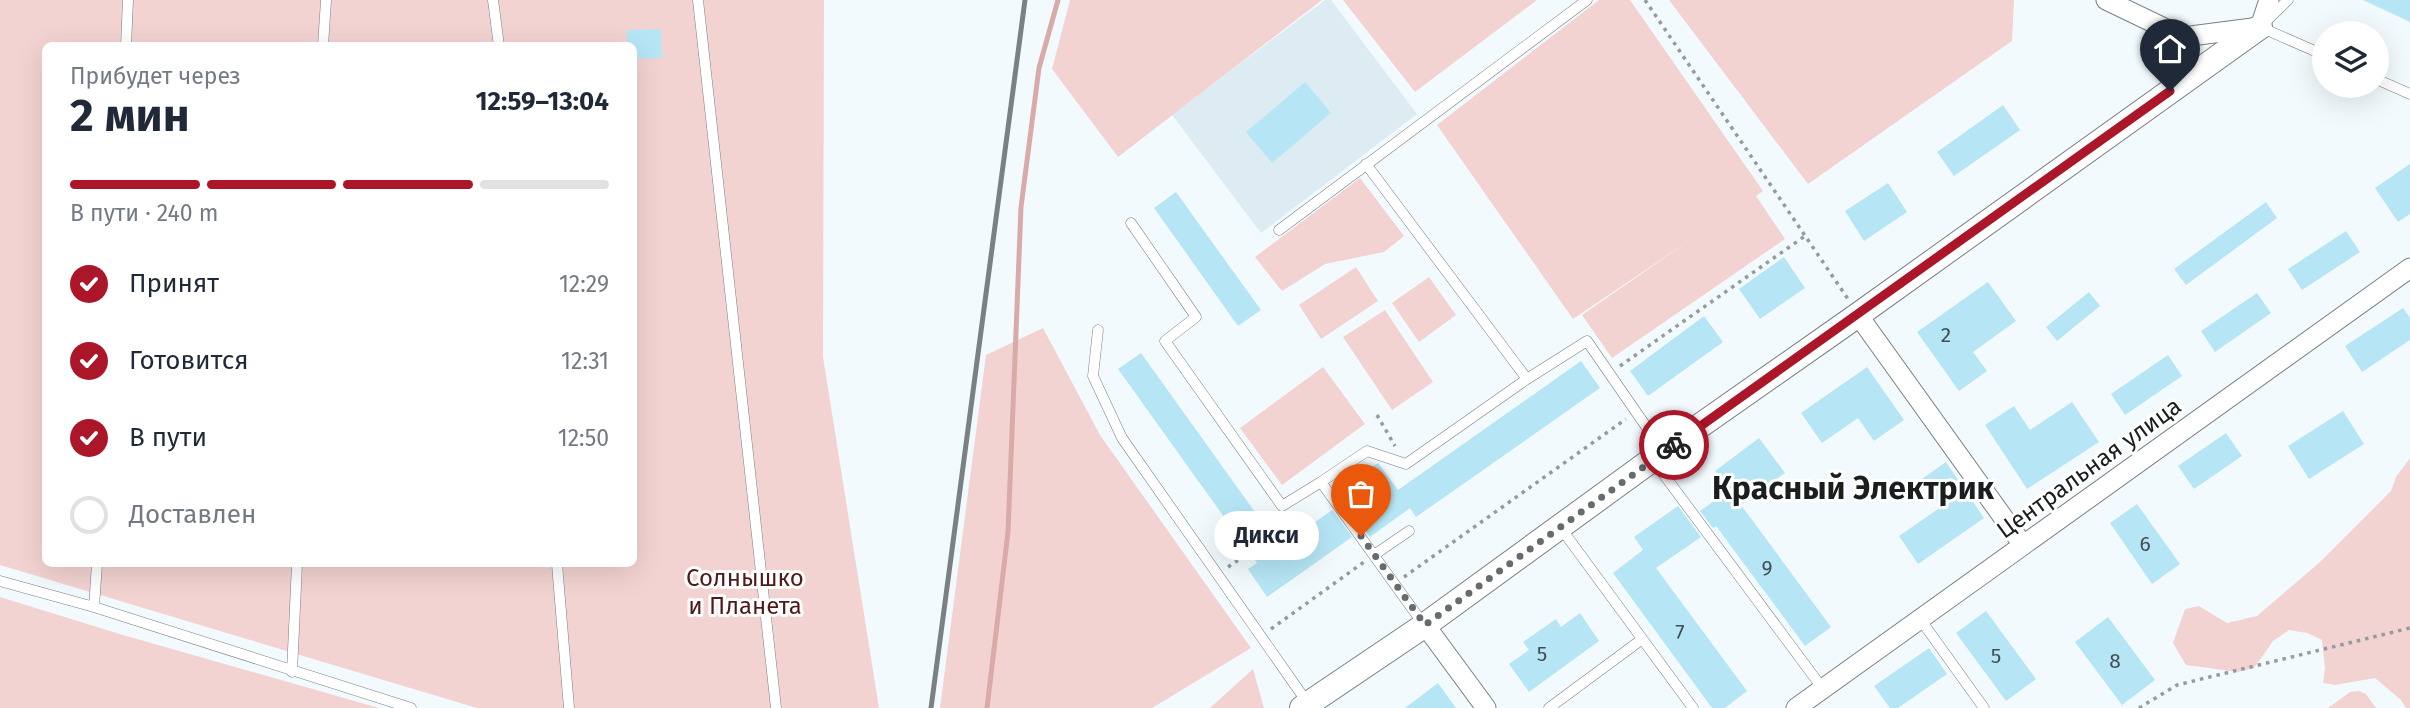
<!DOCTYPE html>
<html lang="ru">
<meta charset="utf-8">
<style>
:root{--surface:#fff;--page:#f2f2f3;--text:#1f2937;--muted:#747a83;--line:#e0e1e3;--accent:#ab1629}
body{margin:0;font-family:"Fira Sans",sans-serif;background:var(--page);color:var(--text);height:100vh;display:flex;flex-direction:column;font-size:26px;white-space:nowrap}
*{box-sizing:border-box;margin:0}
p{font-size:23px;color:var(--muted)}
.icon{flex:none;width:38px;height:38px;fill:none;stroke:currentColor;stroke-width:2;stroke-linecap:round;stroke-linejoin:round}
.map{position:relative;flex:1;overflow:hidden}
.side{position:absolute;left:42px;top:42px;width:595px;height:525px;display:flex;flex-direction:column;background:var(--surface);border-radius:10px;box-shadow:0 7px 28px #0002}
.side>*{flex:none}
.tools{position:absolute;left:2312px;top:21px;display:grid;gap:14px}
.tools a{display:grid;place-items:center;width:77px;height:77px;border-radius:50%;background:var(--surface);box-shadow:0 7px 28px #0002;font-size:35px}
.pin{position:absolute;display:grid;place-items:center;width:60px;height:60px;color:#fff;margin:-72px -30px;border-radius:50% 50% 50% 0;rotate:-45deg;box-shadow:0 0 7px #0007}
.pin .icon{rotate:45deg}
.courier{position:absolute;display:grid;place-items:center;width:70px;height:70px;margin:-35px;border:5px solid #ab1629;border-radius:50%;background:#fff;color:#222;box-shadow:0 2px 9px #0007}
.bubble{position:absolute;height:49px;border-radius:24px;background:var(--surface);box-shadow:0 7px 28px #0002;font-size:23px;font-weight:700;line-height:49px;text-align:center}
.overview em{font-style:normal;font-weight:700}
.overview div{display:flex;flex-direction:column-reverse}
.overview{display:flex;align-items:center;justify-content:space-between;height:119px;padding:0 28px}
h1{font-size:46px;font-weight:700;line-height:52px}
.bar{display:grid;grid-template-columns:repeat(4,1fr);gap:10px 7px;align-content:center;height:84px;padding:0 28px}
.bar i{height:9px;border-radius:5px;background:var(--line)}
.bar .current{background:var(--accent)}
.bar p{grid-column:span 4}
ol{padding:0 28px;list-style:none}
li{display:flex;align-items:center;gap:21px;height:77px}
li p{margin-inline-start:auto}
li .icon{padding:7px;border-radius:50%;background:var(--accent);color:#fff;stroke-width:4}
li:last-child{color:var(--muted)}
li i{width:38px;height:38px;border:4px solid var(--line);border-radius:50%}
.map>svg:first-child{display:block}
.built{fill:#ddecf2}
.green{fill:#f3d3d1;fill-rule:evenodd}
.lines{fill:none;stroke-linecap:round;stroke-linejoin:round}
.stream{stroke:#d8aba8;stroke-width:5}
.building{fill:#b6e6f6}
.service-casing{stroke:#798082;stroke-width:11}
.minor-casing{stroke:#798082;stroke-width:21}
.tertiary-casing{stroke:#798082;stroke-width:26}
.path{stroke:#959b9d;stroke-width:3.5;stroke-dasharray:3.5 5;stroke-linecap:butt}
.service{stroke:#fff;stroke-width:10}
.minor{stroke:#fff;stroke-width:19}
.tertiary{stroke:#fff;stroke-width:24}
.rail{stroke:#7b8082;stroke-width:5}
.done{stroke:#666b6d;stroke-width:7;stroke-dasharray:0 12.6}
.route{stroke:#ab1629;stroke-width:9}
.labels{text-anchor:middle;stroke-width:6;stroke-linejoin:round;paint-order:stroke}
.number-label{font-size:21px;fill:#425055}
.street-label{font-size:24px;fill:#1b1e1f;stroke:#fff}
.park-label{font-size:24px;fill:#50191a;stroke:#fff}
.district-label{font-size:32px;font-weight:bold;fill:#1b1e1f;stroke:#fff}
</style>
<div class="map">
<svg width="2410" height="708" viewBox="0 0 2410 708">
<rect width="100%" height="100%" fill="#f2fafd"/>
<!-- built -->
<path class="built" d="M1325 0H1331L1417 114 1261 233 1172 115Z"/>
<!-- green -->
<path class="green" d="M0 0H824L823 357 879 708H477L0 565ZM46 46H634V564H46Z
M1070 0H1322L1118 157 1052 69Z
M1343 0H1537L1415 92Z
M1599 0H1630L1763 191 1756 196 1785 239 1612 358 1582 315 1693 238 1573 319 1437 125Z
M1669 0H2014L2012 41 1808 184Z
M1360 178 1404 236 1384 252 1325 264 1282 291 1255 257Z
M1356 267 1378 301 1321 339 1299 305Z
M1429 277 1456 315 1419 342 1392 303Z
M1385 310 1433 382 1392 410 1343 337Z
M1043 328 1100 435 1251 648 1152 708H940L986 355Z
M1323 367 1365 424 1282 485 1240 428Z
M2410 458V708H2406L2401 700 2375 678 2335 685 2323 683 2325 668 2322 640 2307 633 2289 630 2273 641 2254 668 2238 672 2186 665 2173 643 2185 609 2199 606 2227 623 2257 616 2319 563 2391 491 2396 477Z
M0 597 123 635 379 708H0Z
M1253 669 1264 708H1210Z
M2359 691 2366 694 2376 708H2328L2350 692Z"/>
<g class="lines">
<!-- stream -->
<path class="stream" d="M987 708 1008 532 1021 207 1039 68 1058 0"/>
</g>
<!-- building -->
<path class="building" d="M2363 0H2410V22Z
M661 29 662 58 634 59V46H627V30Z
M1305 82 1331 113 1272 163 1246 132Z
M2003 105 2020 130 1954 176 1937 152Z
M2410 164V214L2398 222 2375 188Z
M1888 183 1907 212 1864 241 1845 211Z
M1176 192 1261 310 1238 326 1154 208Z
M2266 202 2277 218 2186 285 2174 269Z
M2346 231 2360 252 2302 290 2288 269Z
M1784 257 1805 288 1760 319 1739 289Z
M1988 282 2016 321 1973 352 1987 371 1959 391 1917 332Z
M2089 292 2100 306 2057 341 2046 327Z
M2257 293 2271 313 2215 352 2201 331Z
M2403 308 2410 318V340L2362 372 2345 346Z
M1704 316 1723 342 1648 396 1630 371Z
M1141 353 1280 547 1332 510 1352 537 1267 597 1248 569 1257 563 1118 369Z
M2168 355 2182 376 2125 415 2111 394Z
M1581 361 1600 388 1416 517 1410 508 1370 537 1337 492 1378 463 1398 490Z
M1867 367 1904 420 1874 441 1858 418 1822 443 1801 413Z
M2072 402 2099 442 2027 489 1985 425 2014 406 2030 430Z
M2343 411 2364 444 2309 479 2288 446Z
M2226 433 2242 456 2194 489 2178 466Z
M1759 438 1785 473 1741 505 1831 627 1805 646 1716 526 1713 528 1700 511 1729 490 1715 471Z
M1946 462 1984 518 1918 564 1899 536 1941 507 1922 479Z
M2137 504 2180 564 2152 584 2110 523Z
M1678 506 1701 537 1656 568 1747 691 1725 708H1712L1613 573 1643 550 1634 537Z
M1986 611 2036 679 2006 701 1956 633Z
M1580 613 1599 641 1529 692 1509 664 1529 650 1523 642 1556 619 1561 627Z
M2108 617 2155 680 2122 705 2075 642Z
M1929 648 1947 674 1898 708H1890L1874 686Z
M1438 683 1456 708H1405Z"/>
<g class="lines">
<defs>
<path id="service" d="M493 0 499 46
M698 0 776 708
M2288 0 2260 27 2324 55
M126 46 128 0
M323 46 326 0
M2376 79 2410 94
M1366 164 1527 379
M1131 223 1196 317 1165 341 1282 506 1321 482
M1279 230 1587 0
M1098 330 1093 376 1122 438 1309 705
M1653 460 1823 689
M1560 527 1693 708
M1374 555 1409 531
M557 564 569 708
M0 581 94 607 411 708
M94 607 97 564
M1920 619 1984 708
M1424 625 1321 482 1367 451 1406 464 1527 379 1587 341 1663 451
M292 672 297 564
M1549 708 1641 640"/>
<path id="minor" d="M2106 0 2183 37 2260 27 2269 0
M1858 315 2023 545
M1425 625 1486 708
M1796 708 2410 268"/>
<path id="tertiary" d="M1302 708 1425 625 1664 451 1858 315 2260 27"/>
</defs>
<!-- service casing -->
<use href="#service" class="service-casing"/>
<!-- minor casing -->
<use href="#minor" class="minor-casing"/>
<!-- tertiary casing -->
<use href="#tertiary" class="tertiary-casing"/>
<!-- path -->
<path class="path" d="M1645 0 1848 299
M1620 366 1805 236
M1377 415 1395 446
M1228 567 1267 541 1277 517
M1404 577 1626 419
M1271 629 1364 562
M2139 708 2177 685 2410 628"/>
<!-- service -->
<use href="#service" class="service"/>
<!-- minor -->
<use href="#minor" class="minor"/>
<!-- tertiary -->
<use href="#tertiary" class="tertiary"/>
<!-- rail -->
<path class="rail" d="M931 708 1025 0"/>
</g>
<g class="lines">
<!-- done -->
<path class="done" d="M1361 536 1425 625 1674 445"/>
<!-- route -->
<path class="route" d="M1674 445 2170 91"/>
</g>
<g class="labels">
<!-- number labels -->
<g class="number-label">
<text x="1946" y="342">2</text>
<text x="2145" y="551">6</text>
<text x="1767" y="575">9</text>
<text x="1680" y="639">7</text>
<text x="1542" y="661">5</text>
<text x="1996" y="663">5</text>
<text x="2115" y="668">8</text>
</g>
<!-- street labels -->
<g class="street-label">
<text transform="translate(2089 468) rotate(-36)" y="8">Центральная улица</text>
</g>
<!-- park labels -->
<g class="park-label">
<text x="745" y="586">Солнышко<tspan x="745" dy="28">и Планета</tspan></text>
</g>
<!-- district labels -->
<g class="district-label">
<text x="1853" y="499">Красный Электрик</text>
</g>
</g>
</svg>
<div class="tools">
<a><svg class="icon" aria-label="layers" viewBox="0 0 24 24"><path d="M12 4l9 5-9 5-9-5zM3 14l9 5 9-5"/></svg></a>
</div>
<div class="pin" style="left:1361px;top:536px;background:#ea580c"><svg class="icon" aria-label="bag" viewBox="0 0 24 24"><path d="M5 8h14l-1 12H6zM9 8a3 3 0 0 1 6 0"/></svg></div>
<div class="pin" style="left:2170px;top:91px;background:#1f2937"><svg class="icon" aria-label="home" viewBox="0 0 24 24"><path d="M3 11l9-7 9 7M6 9v11h12V9"/></svg></div>
<div class="courier" style="left:1674px;top:445px"><svg class="icon" aria-label="bike" viewBox="0 0 24 24"><circle cx="6" cy="16" r="4"/><circle cx="18" cy="16" r="4"/><path d="M6 16l4-8h5l3 8M10 8l3 8H6M13 5h3"/></svg></div>
<div class="bubble" style="left:1214px;top:511px;width:105px">Дикси</div>
<section class="side">
<div class="overview"><div><h1>2 мин</h1><p>Прибудет через</p></div><em>12:59–13:04</em></div>
<div class="bar"><i class="current"></i><i class="current"></i><i class="current"></i><i></i><p>В пути · 240 m</p></div>
<ol>
<li><svg class="icon" aria-label="check" viewBox="0 0 24 24"><path d="M5 12l5 5 9-10"/></svg>Принят<p>12:29</p></li>
<li><svg class="icon" aria-label="check" viewBox="0 0 24 24"><path d="M5 12l5 5 9-10"/></svg>Готовится<p>12:31</p></li>
<li><svg class="icon" aria-label="check" viewBox="0 0 24 24"><path d="M5 12l5 5 9-10"/></svg>В пути<p>12:50</p></li>
<li><i></i>Доставлен</li>
</ol>
</section>
</div>
